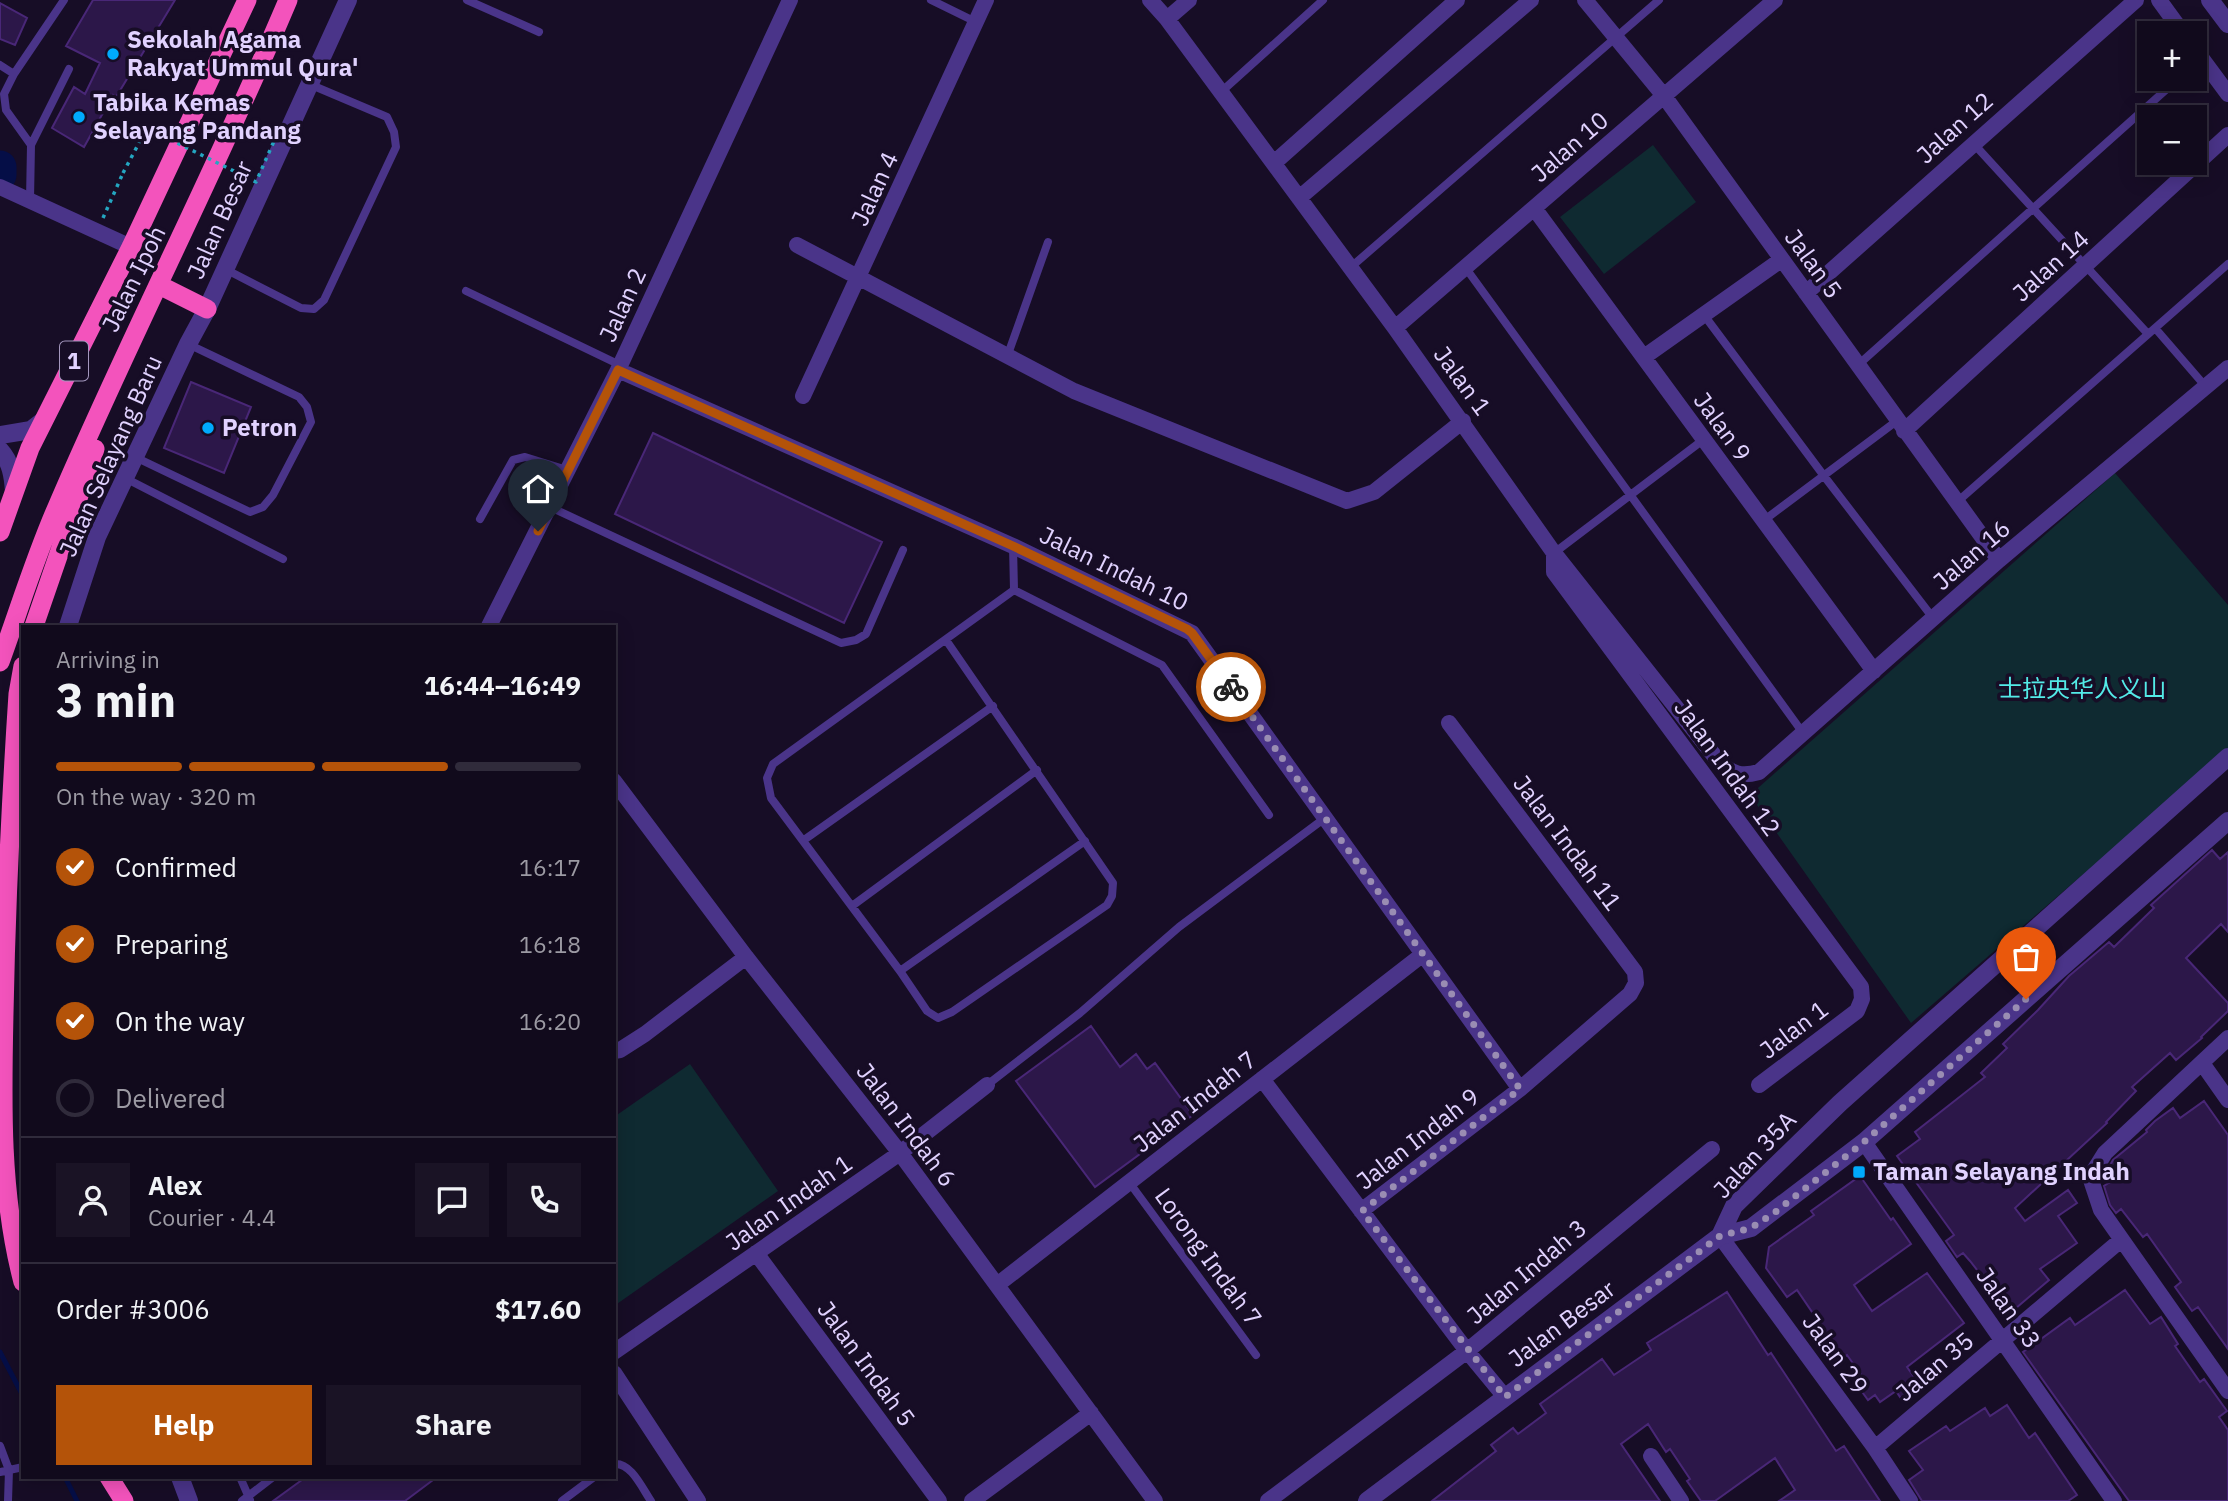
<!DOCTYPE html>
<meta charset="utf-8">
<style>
:root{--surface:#110a1c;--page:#1a1325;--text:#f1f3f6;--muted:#9c9aa3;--line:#302b3b;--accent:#b45309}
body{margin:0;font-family:"IBM Plex Sans","Noto Sans SC",sans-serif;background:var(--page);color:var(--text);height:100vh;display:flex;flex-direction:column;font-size:26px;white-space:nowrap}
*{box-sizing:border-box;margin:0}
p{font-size:23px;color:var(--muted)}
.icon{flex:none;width:38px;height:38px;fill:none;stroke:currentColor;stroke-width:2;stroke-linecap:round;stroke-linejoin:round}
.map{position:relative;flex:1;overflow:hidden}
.drawer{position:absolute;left:21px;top:625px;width:595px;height:854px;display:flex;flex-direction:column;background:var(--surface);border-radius:0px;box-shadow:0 4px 18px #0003,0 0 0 2px var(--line)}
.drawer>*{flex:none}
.tools{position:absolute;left:2137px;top:21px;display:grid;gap:14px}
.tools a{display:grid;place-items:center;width:70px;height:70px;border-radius:0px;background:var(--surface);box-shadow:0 4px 18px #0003,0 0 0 2px var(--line);font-size:35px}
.pin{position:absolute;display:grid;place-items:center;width:60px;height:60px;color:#fff;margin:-72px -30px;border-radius:50% 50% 50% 0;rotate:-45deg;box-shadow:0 0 7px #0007}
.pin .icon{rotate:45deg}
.courier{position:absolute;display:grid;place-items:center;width:70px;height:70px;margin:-35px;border:5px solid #b45309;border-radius:50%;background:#fff;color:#222;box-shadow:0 2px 9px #0007}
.summary em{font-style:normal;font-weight:800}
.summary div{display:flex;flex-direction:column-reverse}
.summary{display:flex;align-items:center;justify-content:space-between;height:119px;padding:0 35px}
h1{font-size:46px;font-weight:800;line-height:52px}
.bar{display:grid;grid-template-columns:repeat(4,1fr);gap:10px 7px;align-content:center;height:84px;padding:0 35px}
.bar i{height:9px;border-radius:5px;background:var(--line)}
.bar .selected{background:var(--accent)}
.bar p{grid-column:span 4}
.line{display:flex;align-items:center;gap:18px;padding:0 35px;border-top:2px solid var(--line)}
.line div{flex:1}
.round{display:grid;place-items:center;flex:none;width:74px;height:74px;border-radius:0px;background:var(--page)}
ol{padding:0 35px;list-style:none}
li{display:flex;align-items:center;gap:21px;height:77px}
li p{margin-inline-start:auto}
li .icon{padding:7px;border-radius:50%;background:var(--accent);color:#fff;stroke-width:4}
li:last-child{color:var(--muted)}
li i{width:38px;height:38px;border:4px solid var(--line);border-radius:50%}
.button{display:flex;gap:14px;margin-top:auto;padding:14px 35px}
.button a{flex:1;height:80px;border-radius:0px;background:var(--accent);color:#fff;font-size:28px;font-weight:800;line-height:80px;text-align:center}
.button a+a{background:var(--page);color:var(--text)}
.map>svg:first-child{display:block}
.green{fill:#0f2a31}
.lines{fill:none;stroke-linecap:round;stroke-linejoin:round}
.stream{stroke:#050e47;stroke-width:5}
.river{stroke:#050e47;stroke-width:33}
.building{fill:#2c1749;stroke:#492777;stroke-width:2}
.path{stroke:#24a6c1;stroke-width:3.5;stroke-dasharray:3.5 5;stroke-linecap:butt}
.service{stroke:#4a3489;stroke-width:8}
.minor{stroke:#4a3489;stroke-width:16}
.tertiary{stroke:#4a3489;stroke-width:18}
.trunk{stroke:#f353bc;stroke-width:19}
.path-bridge{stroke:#24a6c1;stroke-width:3.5;stroke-dasharray:3.5 5;stroke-linecap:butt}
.done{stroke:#9a8db3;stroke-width:7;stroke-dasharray:0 12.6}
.route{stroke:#b45309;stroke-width:9}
.poi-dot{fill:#00aafd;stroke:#170d26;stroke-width:2.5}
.labels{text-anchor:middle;stroke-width:7;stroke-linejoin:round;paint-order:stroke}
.shield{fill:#170d26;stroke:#a497be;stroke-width:2}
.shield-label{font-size:23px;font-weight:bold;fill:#e1d2ff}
.poi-label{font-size:24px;font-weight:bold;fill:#e1d2ff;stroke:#170d26;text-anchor:start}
.street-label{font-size:24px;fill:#e1d2ff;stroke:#170d26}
.park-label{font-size:24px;fill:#53eae7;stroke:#170d26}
</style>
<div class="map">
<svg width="2228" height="1501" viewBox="0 0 2228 1501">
<rect width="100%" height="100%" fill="#170d26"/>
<!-- green -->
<path class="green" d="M1653 145 1696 202 1604 274 1560 217Z
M2115 473 2228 605V749L1911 1023 1750 795Z
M690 1064 778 1191 614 1306V1117Z"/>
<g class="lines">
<!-- stream -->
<path class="stream" d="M0 1352 23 1396
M65 1477 77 1501"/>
<!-- river -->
<path class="river" d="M0 167V175"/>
</g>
<!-- building -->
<path class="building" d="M93 0H175L116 97 113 95 84 147 52 128 74 87 85 94 100 63 66 46Z
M0 3 27 18 15 45 0 39Z
M191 382 251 407 224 473 164 448Z
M653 433 882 542 844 623 615 514Z
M2212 850 2220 859 2228 852V932L2221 924 2186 958 2228 1003V1011L2201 1037 2202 1038 2176 1060 2170 1053 2132 1087 2136 1091 2106 1122 2107 1123 2015 1208 2025 1221 2068 1190 2077 1203 2058 1216 2077 1243 2040 1269 2049 1280 2009 1314 1990 1291 1992 1289 1970 1261 1963 1253 1957 1257 1946 1241 1954 1235 1897 1156 1920 1139 1915 1132 1985 1077 1981 1073 2007 1048 2003 1044 2038 1010 2069 976 2109 942 2114 947 2154 908 2151 905Z
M1091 1026 1120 1067 1136 1054 1147 1069 1155 1063 1193 1115 1095 1187 1016 1081Z
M2204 1101 2228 1135V1349L2198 1307 2192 1311 2175 1287 2181 1282 2147 1234 2143 1237 2121 1209 2116 1213 2110 1205 2104 1186 2116 1178 2109 1167 2113 1160 2147 1132 2146 1130 2155 1121 2173 1108 2180 1118Z
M1860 1176 1891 1220 1893 1218 1911 1244 1854 1285 1872 1311 1927 1273 1964 1323 1907 1367 1921 1387 1902 1400 1896 1391 1880 1402 1875 1395 1868 1400 1860 1389 1867 1383 1847 1355 1840 1359 1826 1340 1829 1337 1797 1290 1787 1297 1766 1268 1769 1247 1814 1215 1811 1211Z
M2125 1290 2150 1324 2161 1317 2178 1344 2175 1346 2200 1382 2204 1379 2227 1411 2219 1417 2228 1430V1501H2129L2023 1352 2070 1318 2075 1325Z
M1727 1292 1768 1355 1771 1353 1836 1451 1844 1446 1880 1501H1779L1795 1490 1775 1458 1715 1501H1701L1687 1481 1690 1479 1670 1449 1666 1452 1648 1424 1621 1444 1660 1501H1432L1496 1451 1491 1445 1513 1428 1518 1434 1546 1413 1540 1404 1602 1359 1614 1375 1651 1350 1647 1343Z
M2007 1405 2029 1438 2035 1433 2077 1495 2068 1501H1922L1909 1480 1923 1470 1909 1451 1946 1426 1950 1431 1985 1408 1990 1416Z
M306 1477H437L405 1501H273Z"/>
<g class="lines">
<!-- path -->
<path class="path" d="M103 218 123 173"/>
<!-- service -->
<path class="service" d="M467 0 539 32
M931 0 976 22
M0 65 14 74
M1221 92 1323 0
M1973 143 2148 334
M31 145 69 69
M30 200 31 145 6 110 4 94 14 74 64 0
M1351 267 1659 0
M1465 267 1803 733
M225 269 301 308 314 309 324 300 396 147 394 132 387 117 309 84
M466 291 620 365
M1704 315 1824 476 1933 618
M2155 328 2206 387
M1007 357 1048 242
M1858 365 2178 79
M135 457 250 512 263 507 273 495 311 422 307 407 299 397 188 344
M125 478 283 559
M1957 502 2228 264
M550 507 841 643 856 640 866 634 903 550
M480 519 513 460 525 457 567 470
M1763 521 1898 420
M1554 553 1703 440
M1014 590 1162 665 1269 815
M946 640 1113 883 1112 896 1107 905 952 1012 938 1018 927 1011 900 971 771 798 767 778 773 764 1014 590 1013 546
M804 840 993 706
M852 906 1037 770
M900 971 1085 841
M987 1085 1080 1013 1179 927 1325 818
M1129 1182 1256 1355
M0 1446 9 1470 8 1501
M614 1464C631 1462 642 1488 651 1501
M0 1472 23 1467
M240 1477 250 1500
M242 1501 273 1477
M562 1501 594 1477"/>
<!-- minor -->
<path class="minor" d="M1150 0 1167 19 1395 328 1554 553 1720 763C1733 774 1741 777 1759 772L1999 560 2228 368
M1585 0 1664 96 1999 560
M2159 0 2183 33
M1167 19 1189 0
M2194 48 2228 94
M1274 163 1457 0
M0 187 131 247
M1299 198 1531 0
M1534 208 1874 671
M797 245 1074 391 1347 501 1374 492 1463 421
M1806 293 2136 0
M1395 328 1775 0
M1644 357 1781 260
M618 370 1013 546 1192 633 1520 1089
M803 396 986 0
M1904 431 2228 135
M1554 553V572L1861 987 1862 999 1857 1011 1759 1085
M489 626 618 370 790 0
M614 781 746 957 900 1153 1155 1501
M2228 1038 2105 1153 2090 1177 2101 1210 2228 1391
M614 1051 620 1050 645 1034 746 957
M2202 1063 2228 1100
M1262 1079 1467 1351 1505 1397
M1864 1142 2114 1501
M1361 1211 1520 1089 1630 994 1636 983 1635 972 1449 723
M1720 1236 1875 1448 1910 1501
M756 1253 939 1501
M997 1285 1422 955
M614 1352 900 1153 987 1085
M614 1373 698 1501
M1875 1448 2121 1240
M1651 1456 1681 1501
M972 1501 1091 1413
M1268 1501 1467 1351 1712 1149"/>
<!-- tertiary -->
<path class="tertiary" d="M2210 0 2228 24
M0 435 31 430 44 420
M0 450C11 462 13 476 14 492
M68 626 97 537 188 344 207 309 348 0
M1720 1236 1734 1206 1840 1103 2228 757
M180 1477 189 1501
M1367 1501 1720 1236 1751 1228 1864 1142 2228 821"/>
<!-- trunk -->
<path class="trunk" d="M159 285 207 309
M0 532 30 448 131 247 247 0
M34 626 95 449
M0 662C19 610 35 557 57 507 130 336 216 171 288 0
M23 666 18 694C11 800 6 907 4 1013 2 1103 0 1195 23 1282
M109 1477 124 1501"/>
<!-- path-bridge -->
<path class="path-bridge" d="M123 173 147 128 256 182 278 132"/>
</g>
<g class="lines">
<!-- done -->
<path class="done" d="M1231 687 1520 1089 1362 1211 1505 1397 1720 1236 1751 1228 1774 1213 1864 1142 2026 999"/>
<!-- route -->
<path class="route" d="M538 531 618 370 1013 546 1187 629 1192 633 1231 687"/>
</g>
<!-- markers -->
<g class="poi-dot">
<circle cx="113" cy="54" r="7"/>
<circle cx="79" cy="117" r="7"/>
<circle cx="208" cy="428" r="7"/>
<rect x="1852" y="1165" width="14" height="14" rx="3.5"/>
</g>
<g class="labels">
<!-- shield labels -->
<rect class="shield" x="60" y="341.5" width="28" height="39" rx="5"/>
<g class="shield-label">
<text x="74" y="369">1</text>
</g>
<!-- poi labels -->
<g class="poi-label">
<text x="127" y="48">Sekolah Agama<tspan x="127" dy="28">Rakyat Ummul Qura'</tspan></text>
<text x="93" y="111">Tabika Kemas<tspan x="93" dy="28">Selayang Pandang</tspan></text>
<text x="222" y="436">Petron</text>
<text x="1873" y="1180">Taman Selayang Indah</text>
</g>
<!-- street labels -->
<g class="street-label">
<text transform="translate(1955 128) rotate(-42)" y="8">Jalan 12</text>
<text transform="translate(1570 147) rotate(-41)" y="8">Jalan 10</text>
<text transform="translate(875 189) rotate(-65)" y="8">Jalan 4</text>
<text transform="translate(220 220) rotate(-66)" y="8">Jalan Besar</text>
<text transform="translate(1813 264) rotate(54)" y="8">Jalan 5</text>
<text transform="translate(2051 266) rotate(-42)" y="8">Jalan 14</text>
<text transform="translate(134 279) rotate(-64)" y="8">Jalan Ipoh</text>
<text transform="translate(623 305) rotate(-65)" y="8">Jalan 2</text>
<text transform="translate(1462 381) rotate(54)" y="8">Jalan 1</text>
<text transform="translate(1722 427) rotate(54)" y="8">Jalan 9</text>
<text transform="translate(111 456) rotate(-66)" y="8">Jalan Selayang Baru</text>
<text transform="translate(1972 555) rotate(-41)" y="8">Jalan 16</text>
<text transform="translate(1114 569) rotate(26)" y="8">Jalan Indah 10</text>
<text transform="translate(1727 768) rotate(54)" y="8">Jalan Indah 12</text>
<text transform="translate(1567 843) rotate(53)" y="8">Jalan Indah 11</text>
<text transform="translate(1794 1030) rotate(-37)" y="8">Jalan 1</text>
<text transform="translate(1195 1102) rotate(-38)" y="8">Jalan Indah 7</text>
<text transform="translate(906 1125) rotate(53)" y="8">Jalan Indah 6</text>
<text transform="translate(1418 1139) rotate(-38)" y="8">Jalan Indah 9</text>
<text transform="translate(1755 1155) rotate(-47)" y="8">Jalan 35A</text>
<text transform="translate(789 1203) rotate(-35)" y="8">Jalan Indah 1</text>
<text transform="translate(1208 1257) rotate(54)" y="8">Lorong Indah 7</text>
<text transform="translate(1527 1272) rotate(-40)" y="8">Jalan Indah 3</text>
<text transform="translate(2008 1308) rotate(55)" y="8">Jalan 33</text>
<text transform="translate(1562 1324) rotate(-37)" y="8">Jalan Besar</text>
<text transform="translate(1835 1354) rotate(54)" y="8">Jalan 29</text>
<text transform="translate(866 1364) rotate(54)" y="8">Jalan Indah 5</text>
<text transform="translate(1935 1367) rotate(-40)" y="8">Jalan 35</text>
</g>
<!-- park labels -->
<g class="park-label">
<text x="2082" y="697">士拉央华人义山</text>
</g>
</g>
</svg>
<div class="tools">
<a>+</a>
<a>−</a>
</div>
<div class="pin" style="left:2026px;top:999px;background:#ea580c"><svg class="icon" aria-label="bag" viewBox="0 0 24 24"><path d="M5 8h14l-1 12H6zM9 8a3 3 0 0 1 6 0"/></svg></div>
<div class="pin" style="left:538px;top:531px;background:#1f2937"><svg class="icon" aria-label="home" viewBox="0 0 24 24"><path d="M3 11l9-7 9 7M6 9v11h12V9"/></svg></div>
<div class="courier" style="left:1231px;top:687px"><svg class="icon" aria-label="bike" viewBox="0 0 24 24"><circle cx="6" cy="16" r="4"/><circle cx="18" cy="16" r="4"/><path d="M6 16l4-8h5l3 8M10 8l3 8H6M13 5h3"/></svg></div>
<section class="drawer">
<div class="summary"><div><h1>3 min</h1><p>Arriving in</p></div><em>16:44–16:49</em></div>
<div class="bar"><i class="selected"></i><i class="selected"></i><i class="selected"></i><i></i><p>On the way · 320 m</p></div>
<ol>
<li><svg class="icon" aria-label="check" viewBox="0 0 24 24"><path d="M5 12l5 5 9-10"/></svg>Confirmed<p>16:17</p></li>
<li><svg class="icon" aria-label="check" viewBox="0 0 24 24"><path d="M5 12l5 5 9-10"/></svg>Preparing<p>16:18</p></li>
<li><svg class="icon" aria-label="check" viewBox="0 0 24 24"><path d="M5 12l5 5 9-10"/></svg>On the way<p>16:20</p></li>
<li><i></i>Delivered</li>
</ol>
<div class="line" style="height:126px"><a class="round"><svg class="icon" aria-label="person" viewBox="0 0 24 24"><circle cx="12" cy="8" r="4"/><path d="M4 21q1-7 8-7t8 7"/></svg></a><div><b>Alex</b><p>Courier · 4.4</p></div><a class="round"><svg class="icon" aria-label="chat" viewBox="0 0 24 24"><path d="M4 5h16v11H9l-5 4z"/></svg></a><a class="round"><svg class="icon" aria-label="phone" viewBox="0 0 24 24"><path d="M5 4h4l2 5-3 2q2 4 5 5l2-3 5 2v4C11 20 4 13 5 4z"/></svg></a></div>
<div class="line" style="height:91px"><div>Order #3006</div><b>$17.60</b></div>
<div class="button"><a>Help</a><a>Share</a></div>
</section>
</div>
